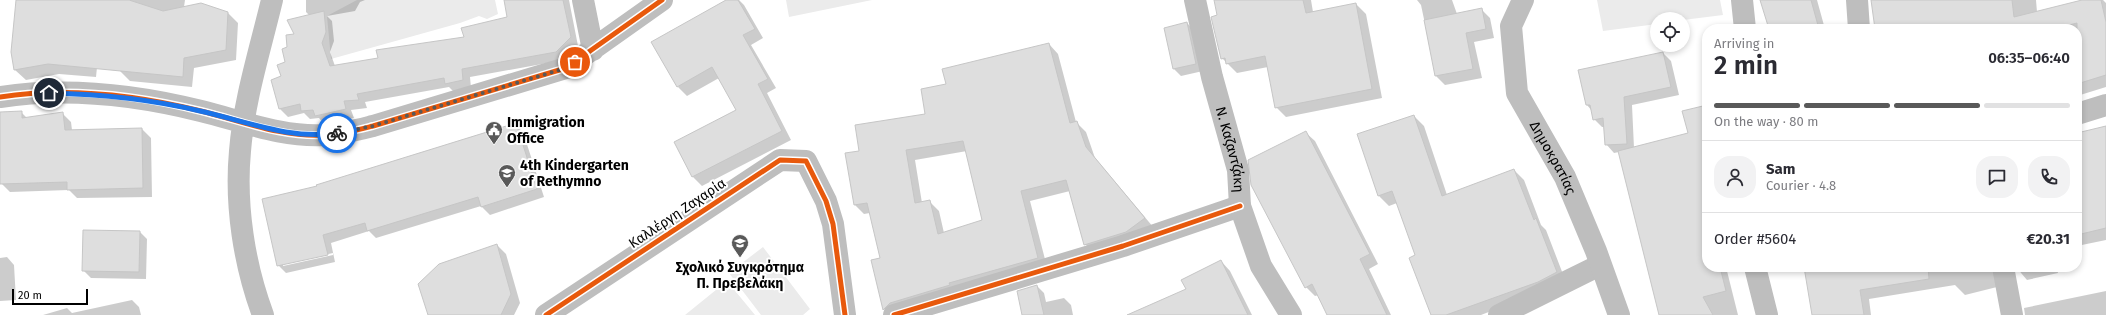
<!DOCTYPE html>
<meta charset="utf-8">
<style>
:root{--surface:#fff;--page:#f2f2f3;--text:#2b2b33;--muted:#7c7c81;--line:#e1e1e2;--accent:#595959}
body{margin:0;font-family:"Fira Sans",sans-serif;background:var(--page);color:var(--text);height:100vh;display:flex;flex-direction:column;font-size:15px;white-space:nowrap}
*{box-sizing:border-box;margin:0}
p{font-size:13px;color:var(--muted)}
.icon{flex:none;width:22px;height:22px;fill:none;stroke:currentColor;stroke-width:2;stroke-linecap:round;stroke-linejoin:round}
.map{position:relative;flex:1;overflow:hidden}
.sheet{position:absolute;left:1702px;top:24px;width:380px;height:248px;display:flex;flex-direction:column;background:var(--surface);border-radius:16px;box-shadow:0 2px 6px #0003}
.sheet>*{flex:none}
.buttons{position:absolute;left:1650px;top:12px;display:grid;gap:8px}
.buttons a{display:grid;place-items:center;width:40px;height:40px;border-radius:50%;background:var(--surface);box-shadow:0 2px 6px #0003;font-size:20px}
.scale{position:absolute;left:12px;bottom:10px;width:76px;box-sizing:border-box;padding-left:4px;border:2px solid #000;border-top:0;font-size:11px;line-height:14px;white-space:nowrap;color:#000;-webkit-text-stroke:3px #fff;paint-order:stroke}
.pin{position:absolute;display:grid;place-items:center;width:34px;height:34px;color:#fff;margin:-17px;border:2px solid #fff;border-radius:50%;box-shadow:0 1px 4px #0007}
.courier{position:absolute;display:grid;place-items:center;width:40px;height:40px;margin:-20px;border:3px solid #1a73e8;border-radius:50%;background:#fff;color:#222;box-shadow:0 1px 5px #0007}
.summary em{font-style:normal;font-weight:600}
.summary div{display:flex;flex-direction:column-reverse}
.summary{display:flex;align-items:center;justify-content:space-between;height:68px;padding:0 12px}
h1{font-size:26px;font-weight:600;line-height:30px}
.bar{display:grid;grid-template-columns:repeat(4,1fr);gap:6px 4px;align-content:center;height:48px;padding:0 12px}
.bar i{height:5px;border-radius:3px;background:var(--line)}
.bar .selected{background:var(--accent)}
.bar p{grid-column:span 4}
.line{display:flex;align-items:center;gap:10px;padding:0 12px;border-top:1px solid var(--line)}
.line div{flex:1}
.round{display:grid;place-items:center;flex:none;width:42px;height:42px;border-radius:16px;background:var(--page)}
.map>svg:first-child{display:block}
.green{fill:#ebebeb}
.shadow{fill:#0003;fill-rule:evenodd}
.building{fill:#dedede;stroke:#c6c6c6;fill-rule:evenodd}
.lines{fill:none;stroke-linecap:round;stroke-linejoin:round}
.minor{stroke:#bebebe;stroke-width:22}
.tertiary{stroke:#bebebe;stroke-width:22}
.cycleway-casing{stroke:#fff;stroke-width:8}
.cycleway{stroke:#e8590c;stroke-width:5}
.done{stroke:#595959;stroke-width:4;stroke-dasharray:0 7.2}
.route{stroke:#1a73e8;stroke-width:5}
.labels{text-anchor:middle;stroke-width:4;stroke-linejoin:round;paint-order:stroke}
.poi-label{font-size:14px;font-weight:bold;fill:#000;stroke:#fff;text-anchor:start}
.street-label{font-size:14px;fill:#000;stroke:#fff}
</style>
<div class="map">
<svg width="2106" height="315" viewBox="0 0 2106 315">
<rect width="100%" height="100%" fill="#fff"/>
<!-- green -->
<path class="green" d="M357 0H495L498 14 487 19 479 16 460 23 331 59 327 16Z
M786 0H872L789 17Z
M1597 0H1720L1723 15 1683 20 1657 19V24L1603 31Z
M763 247 810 309 803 315H761L729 273Z
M727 281 755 315H685Z"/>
<!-- shadow -->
<path class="shadow" d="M17 0H104L96 77 59 74 26 80 15 70Z
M131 0H185L184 7 228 13 238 23 236 60 194 68 192 87 130 81 120 71Z
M306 0H365L360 2 355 11 327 16 332 21 334 41 330 52 335 66 379 59 465 38 508 18 506 0H569L578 46 564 60 470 77 471 88 454 92 449 87 365 102 367 108 351 110 354 118 324 124 319 118 310 119 304 113 288 117 280 109 288 48 310 16 306 12Z
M728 0H739L744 5 763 38 751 45 776 88 767 93 791 140 702 186 693 177 676 143 738 110 719 78 687 96 678 87Z
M1215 0H1311L1313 12 1356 4 1366 14 1382 98 1286 117 1276 107 1268 67 1237 73 1222 58 1218 16Z
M1417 0H1452L1457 14 1481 9 1490 18 1494 38 1474 42 1482 78 1445 85 1436 76 1421 5Z
M1761 0H1817L1825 29H1770Z
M1872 0H2036L2037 12 2086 0H2103L2106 3V87L2077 96V29H1876Z
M1187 23 1194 30 1203 71 1181 76 1174 69Z
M1049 44 1058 54 1076 122 1086 132 1095 158 1154 228 1095 254 1085 244 1070 191 1030 201 1047 267 890 315 884 309 881 259 870 213 864 214 855 205 860 152 926 115 947 85ZM967 151 983 221 944 233 939 211 929 201 922 203 915 160Z
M1663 53 1671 61 1679 95 1632 105 1634 148 1689 134 1707 106V267H1726L1738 315H1666L1619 152 1614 153 1606 144 1604 127H1602L1594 119 1592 111 1587 105Z
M21 112 27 118 62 113 71 122 72 130 142 129 151 138 152 197 77 198 69 190 10 192 1 183 0 113Z
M1414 116 1424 126 1447 195 1514 170 1524 180 1541 225 1546 230 1566 282 1481 315H1432L1416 256 1397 203 1389 206 1379 196Z
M515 125 523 132 544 197 490 215 481 206 376 238 369 231 331 243 335 262 286 273 278 265 318 187ZM333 253V255L283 266V264Z
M2106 127V240L2077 246V134Z
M1305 132 1315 141 1378 264 1369 269 1391 315H1328L1319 295 1315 296 1306 287Z
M140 232 147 239 146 279 91 278 84 271Z
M497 245 506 254 520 303 514 315H429Z
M7 257 14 265 16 300 0 301V258Z
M1221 261 1230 271 1252 315H1131L1187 290Z
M1805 267H2004L2001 286 1965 295 1955 285 1869 299 1871 315H1813Z
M2016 267H2057L2058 273 2027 280Z
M1037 286 1044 293 1046 302 1064 298 1071 305 1073 315H1023Z
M2106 291V315H2025L2024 308Z
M132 300 139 307 141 315H43L67 308 72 313Z"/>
<!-- building -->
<path class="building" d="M16 0H129L163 11 201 3 228 12 226 50 184 58 183 77 48 64 14 70 11 52Z
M504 0H563L571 37 556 52 462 69 463 80 445 84 444 78 357 94 359 100 344 101 346 109 315 116 313 110 301 111 300 104 279 109 271 80 281 76 277 65 285 62 282 49 287 47 286 35 294 34 287 20 324 11 326 32 322 43 330 66 378 58 376 50 464 37 461 28 507 17Z
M726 0H738L755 29 743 35 768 79 758 84 782 131 692 177 674 142 736 110 712 67 677 87 651 42Z
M1214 0H1303L1306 13 1356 3 1372 89 1275 108 1265 56 1226 64 1225 58 1221 59 1211 17 1217 15Z
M1760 0H1811L1819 29H1769Z
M1871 0H2012L2014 17 2082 0H2101L2106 22V75L2077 84V23L2054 29H1996L1995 25 1964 29H1875Z
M1482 8 1486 29 1466 33 1473 69 1435 76 1424 20Z
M1187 22 1196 64 1173 69 1164 28Z
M1049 43 1070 123 1077 121 1086 147 1145 218 1126 232 1084 245 1066 180 1021 191 1038 258 949 283 950 285 890 303 883 310 871 260 880 258 867 203 854 205 845 153 859 151 855 125 925 114 921 89 946 84 942 69ZM963 141 982 220 938 234 930 200 915 203 906 150Z
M1663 52 1671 87 1624 97 1627 144 1605 145 1603 118 1593 120 1590 105H1586L1578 70Z
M1707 105V267H1720L1726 291 1703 297 1713 315H1659L1618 151 1688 133 1682 111Z
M22 111V118L63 112 65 130 142 128 143 188 67 190V182L0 184V112Z
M1414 115 1442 196 1514 169 1534 220 1536 218 1557 272 1538 282 1446 315H1431L1409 258 1415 255 1392 191 1378 196 1357 134Z
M516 123 537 189 481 207 478 197 367 231 365 223 323 235 328 255 277 266 262 199 317 186 316 185Z
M2106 126V228L2077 235V133Z
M1306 131 1370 254 1360 259 1387 315H1327L1312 284 1305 288 1251 185 1248 160Z
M83 230 140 231 139 272 82 271Z
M497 244 511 294 501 315H428L418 284 439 264Z
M1221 260 1248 315H1127L1186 289 1181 280Z
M1804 267H1928L1929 279 1860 290 1864 315H1812Z
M1037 285 1044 315H1022L1017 291Z"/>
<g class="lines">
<!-- minor -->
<path class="minor" d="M583 0 593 50
M1857 0 1859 29
M0 97C66 87 137 95 201 111 242 121 283 138 326 135 342 134 357 130 373 126L566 68 662 0
M2077 114 2106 105
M2003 267 2012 315
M263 315C244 264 235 205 240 151 244 100 260 50 272 0
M546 315 780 160 806 161 826 201 833 224 845 315
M894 315 1123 246 1240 206
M1499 315 1600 265"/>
<!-- tertiary -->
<g class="tertiary">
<path id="s1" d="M1195 0 1212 77 1238 170 1240 206 1261 266 1291 315"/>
<path id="s2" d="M1523 0 1511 26 1517 93 1565 177 1596 251 1619 315"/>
<path d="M1742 0 1745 29"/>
<path d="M1755 267 1767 315"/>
</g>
<defs>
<path id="cycleway" d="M0 97C66 87 137 95 201 111 242 121 283 138 326 135 342 134 357 130 373 126L566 68 662 0
M546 315 780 160 806 161 826 201 833 224 845 315
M894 315 1123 246 1240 206"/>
</defs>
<!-- cycleway casing -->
<use href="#cycleway" class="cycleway-casing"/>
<!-- cycleway -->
<use href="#cycleway" class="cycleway"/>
</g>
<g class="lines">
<!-- done -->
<path class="done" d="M337 133 373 126 566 68 575 62"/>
<!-- route -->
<path class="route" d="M49 93C100 94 150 99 200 111 246 121 289 140 337 133"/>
</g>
<!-- icons -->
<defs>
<symbol id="civic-pin" viewBox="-11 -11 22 30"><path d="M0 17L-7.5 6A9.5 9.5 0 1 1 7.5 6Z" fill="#595959" stroke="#fff"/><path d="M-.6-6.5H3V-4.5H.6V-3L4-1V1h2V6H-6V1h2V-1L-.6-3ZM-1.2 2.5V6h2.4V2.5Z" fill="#fff"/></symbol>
<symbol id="school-pin" viewBox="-11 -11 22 30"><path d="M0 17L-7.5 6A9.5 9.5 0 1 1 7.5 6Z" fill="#595959" stroke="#fff"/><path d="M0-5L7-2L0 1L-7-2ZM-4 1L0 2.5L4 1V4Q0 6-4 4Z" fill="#fff"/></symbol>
</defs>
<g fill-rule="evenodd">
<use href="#civic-pin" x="484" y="120" width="20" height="27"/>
<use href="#school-pin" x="497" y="163" width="20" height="27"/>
<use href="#school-pin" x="730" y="233" width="20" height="27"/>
</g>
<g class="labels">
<!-- poi labels -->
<g class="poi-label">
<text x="507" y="127">Immigration<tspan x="507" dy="16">Office</tspan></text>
<text x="520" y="170">4th Kindergarten<tspan x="520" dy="16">of Rethymno</tspan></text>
<text x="740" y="272" text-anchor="middle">Σχολικό Συγκρότημα<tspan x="740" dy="16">Π. Πρεβελάκη</tspan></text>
</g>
<!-- street labels -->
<g class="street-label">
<text dy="5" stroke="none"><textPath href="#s1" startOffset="154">Ν. Καζαντζάκη</textPath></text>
<text dy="5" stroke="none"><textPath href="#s2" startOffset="170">Δημοκρατίας</textPath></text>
<text transform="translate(677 213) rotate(-34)" y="5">Καλλέργη Ζαχαρία</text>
</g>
</g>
</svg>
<div class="buttons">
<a><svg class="icon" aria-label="locate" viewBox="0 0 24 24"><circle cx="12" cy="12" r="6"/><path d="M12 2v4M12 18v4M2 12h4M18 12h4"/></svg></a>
</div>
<div class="scale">20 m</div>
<div class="pin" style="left:575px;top:62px;background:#ea580c"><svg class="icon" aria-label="bag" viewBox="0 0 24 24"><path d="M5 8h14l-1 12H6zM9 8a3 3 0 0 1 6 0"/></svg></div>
<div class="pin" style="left:49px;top:93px;background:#1f2937"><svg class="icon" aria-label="home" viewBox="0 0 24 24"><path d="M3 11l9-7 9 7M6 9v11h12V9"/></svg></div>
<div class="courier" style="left:337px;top:133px"><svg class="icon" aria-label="bike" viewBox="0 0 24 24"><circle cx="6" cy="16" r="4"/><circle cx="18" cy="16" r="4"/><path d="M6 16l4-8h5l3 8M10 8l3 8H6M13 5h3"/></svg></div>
<section class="sheet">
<div class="summary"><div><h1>2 min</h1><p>Arriving in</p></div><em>06:35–06:40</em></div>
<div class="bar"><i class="selected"></i><i class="selected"></i><i class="selected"></i><i></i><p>On the way · 80 m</p></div>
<div class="line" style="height:72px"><a class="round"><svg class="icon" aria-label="person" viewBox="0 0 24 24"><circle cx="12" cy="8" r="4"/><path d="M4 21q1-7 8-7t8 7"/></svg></a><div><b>Sam</b><p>Courier · 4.8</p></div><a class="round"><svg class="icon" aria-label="chat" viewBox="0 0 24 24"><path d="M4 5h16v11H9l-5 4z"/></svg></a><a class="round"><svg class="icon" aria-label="phone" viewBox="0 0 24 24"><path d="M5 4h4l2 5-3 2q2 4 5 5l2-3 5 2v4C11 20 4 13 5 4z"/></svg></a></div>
<div class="line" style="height:52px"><div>Order #5604</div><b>€20.31</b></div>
</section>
</div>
